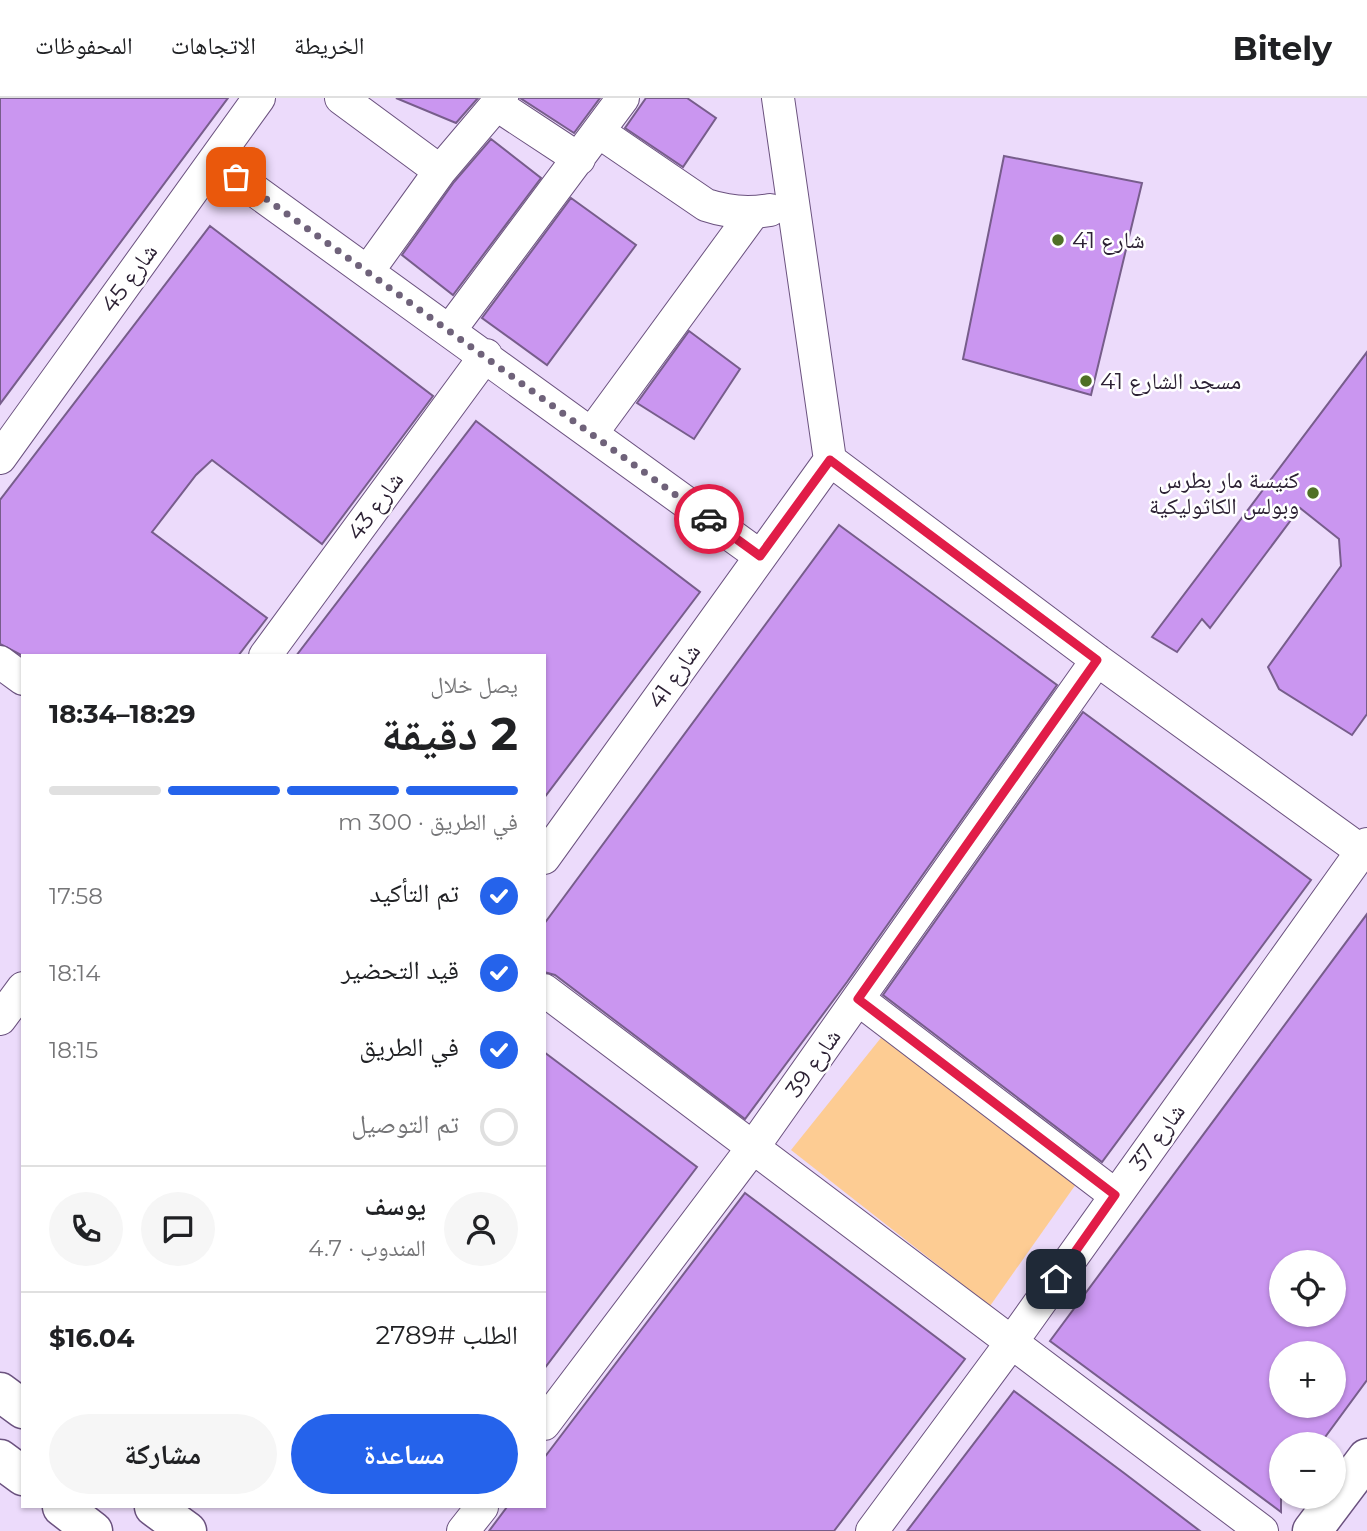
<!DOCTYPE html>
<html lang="ar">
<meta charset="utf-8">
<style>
:root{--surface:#fff;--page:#f6f6f6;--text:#202124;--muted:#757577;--line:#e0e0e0;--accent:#2563eb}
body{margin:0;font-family:Montserrat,"Noto Naskh Arabic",sans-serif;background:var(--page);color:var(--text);direction:rtl;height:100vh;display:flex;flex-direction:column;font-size:26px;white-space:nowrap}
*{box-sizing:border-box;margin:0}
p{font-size:23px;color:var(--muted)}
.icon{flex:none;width:38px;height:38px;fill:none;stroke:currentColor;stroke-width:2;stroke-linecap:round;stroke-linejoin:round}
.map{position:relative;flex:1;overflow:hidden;direction:ltr}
.details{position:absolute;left:21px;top:556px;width:525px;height:854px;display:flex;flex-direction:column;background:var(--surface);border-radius:0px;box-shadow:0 2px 5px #0004;direction:rtl}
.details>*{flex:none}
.tools{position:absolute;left:1269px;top:1152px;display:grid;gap:14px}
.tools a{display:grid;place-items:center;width:77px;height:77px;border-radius:50%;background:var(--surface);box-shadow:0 2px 5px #0004;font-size:35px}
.pin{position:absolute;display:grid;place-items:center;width:60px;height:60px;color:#fff;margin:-30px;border-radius:14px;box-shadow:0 4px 10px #0006}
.courier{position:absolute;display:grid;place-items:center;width:70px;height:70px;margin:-35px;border:5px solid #e11d48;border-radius:50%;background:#fff;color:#222;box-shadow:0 2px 9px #0007}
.summary em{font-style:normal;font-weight:700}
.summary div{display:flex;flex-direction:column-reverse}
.summary{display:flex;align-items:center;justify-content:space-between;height:119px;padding:0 28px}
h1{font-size:46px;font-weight:700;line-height:52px}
.bar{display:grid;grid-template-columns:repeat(4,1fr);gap:10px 7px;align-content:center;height:84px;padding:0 28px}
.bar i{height:9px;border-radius:5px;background:var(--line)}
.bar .selected{background:var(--accent)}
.bar p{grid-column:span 4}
.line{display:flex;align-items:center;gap:18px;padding:0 28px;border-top:2px solid var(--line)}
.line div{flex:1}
.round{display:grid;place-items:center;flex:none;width:74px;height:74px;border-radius:37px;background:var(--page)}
ol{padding:0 28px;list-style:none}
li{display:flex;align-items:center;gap:21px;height:77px}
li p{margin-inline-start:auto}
li .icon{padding:7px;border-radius:50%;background:var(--accent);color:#fff;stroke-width:4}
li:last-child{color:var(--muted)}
li i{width:38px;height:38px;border:4px solid var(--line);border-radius:50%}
.button{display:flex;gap:14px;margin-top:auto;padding:14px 28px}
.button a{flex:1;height:80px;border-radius:42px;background:var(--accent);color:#fff;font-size:28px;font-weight:700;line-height:80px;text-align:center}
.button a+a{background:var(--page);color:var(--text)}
header{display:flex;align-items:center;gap:42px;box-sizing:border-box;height:98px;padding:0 35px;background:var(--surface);border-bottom:2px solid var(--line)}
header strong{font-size:33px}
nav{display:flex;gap:38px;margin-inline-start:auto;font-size:24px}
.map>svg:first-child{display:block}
.green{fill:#fdcc93}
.building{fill:#ca96f0;stroke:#775d8b;stroke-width:2;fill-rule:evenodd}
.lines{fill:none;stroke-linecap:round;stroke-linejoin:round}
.minor-casing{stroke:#6b527f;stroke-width:34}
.tertiary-casing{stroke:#6b527f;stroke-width:41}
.trunk-casing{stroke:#6b527f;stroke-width:41}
.minor{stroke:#fff;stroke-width:32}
.tertiary{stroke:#fff;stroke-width:38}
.trunk{stroke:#fff;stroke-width:38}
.done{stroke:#6f627a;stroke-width:7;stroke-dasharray:0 12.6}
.route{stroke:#e11d48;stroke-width:9}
.poi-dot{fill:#4f7026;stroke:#fff;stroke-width:2.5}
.labels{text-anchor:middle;stroke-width:5;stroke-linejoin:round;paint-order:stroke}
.poi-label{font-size:23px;fill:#2c2134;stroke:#fff;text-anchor:start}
.street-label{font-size:23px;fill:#2c2134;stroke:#fff}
</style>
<header>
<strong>Bitely</strong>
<nav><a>الخريطة</a><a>الاتجاهات</a><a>المحفوظات</a></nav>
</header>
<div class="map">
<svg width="1367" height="1433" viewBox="0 0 1367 1433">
<rect width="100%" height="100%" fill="#ecdbfb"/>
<!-- green -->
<path class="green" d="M888 931 1081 1079 990 1208 791 1052Z"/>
<!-- building -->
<path class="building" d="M0 0H228L0 306Z
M396 0H478L456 25Z
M520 0H600L574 35Z
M646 0H687L716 20 683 69 625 30Z
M491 41 541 80 453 197 402 157 454 84Z
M1004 58 1142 85 1091 297 963 261Z
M571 100 636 147 547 267 482 220Z
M210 128 433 298 322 446 212 362 196 377 152 434 267 520 238 558H23L0 546V402Z
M689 233 740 271 694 341 637 305Z
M1367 254V616L1352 637 1279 591 1268 569 1341 468 1339 441 1300 410 1210 530 1202 521 1177 554 1152 539Z
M476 323 700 494 544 700V558H296Z
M839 427 1057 587 847 884 745 1021 555 877 544 874V826Z
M1083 614 1311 782 1102 1064 883 897Z
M1367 816V1282L1320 1346H1281V1414L1050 1243ZM1281 1164H1334V1216H1281ZM1281 1255H1334V1307H1281Z
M544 954 697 1069 544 1271Z
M745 1095 965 1261 834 1433H489L507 1409H544V1360Z
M1014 1293 1124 1375 1200 1433H907Z"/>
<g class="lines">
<defs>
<path id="minor" d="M341 0 440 73
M778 0 830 362 1097 562 1367 757
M497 7 579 61
M599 34 706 107C727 114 747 116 770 112
M214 63 760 458
M368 173 440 73 502 0
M450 232 623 0
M592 335 753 115
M0 360 259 0
M265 558 486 257
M0 564 23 581
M544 760 830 362
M544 892 1262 1433
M858 901 1115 1097
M0 921 23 890
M544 1326 754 1048 1097 562
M463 1433 482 1409
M872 1433 1011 1245 1367 746"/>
<path id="tertiary" d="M0 1294 23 1311
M154 1409 187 1433
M1312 1433 1367 1360"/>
<path id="trunk" d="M0 1361 23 1378
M62 1409 93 1433"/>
</defs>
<!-- minor casing -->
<use href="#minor" class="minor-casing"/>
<!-- tertiary casing -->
<use href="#tertiary" class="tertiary-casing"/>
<!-- trunk casing -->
<use href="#trunk" class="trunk-casing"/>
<!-- minor -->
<use href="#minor" class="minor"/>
<!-- tertiary -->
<use href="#tertiary" class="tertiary"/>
<!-- trunk -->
<use href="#trunk" class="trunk"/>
</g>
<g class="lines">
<!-- done -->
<path class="done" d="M236 79 709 421"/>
<!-- route -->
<path class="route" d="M709 421 760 458 830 362 1097 562 858 901 1115 1097 1056 1181"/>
</g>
<!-- markers -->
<g class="poi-dot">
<circle cx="1058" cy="142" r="7"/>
<circle cx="1086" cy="283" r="7"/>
<circle cx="1313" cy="395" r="7"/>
</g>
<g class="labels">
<!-- poi labels -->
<g class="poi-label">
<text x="1072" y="150">شارع 41</text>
<text x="1100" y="291">مسجد الشارع 41</text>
<text x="1299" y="390" text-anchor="end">كنيسة مار بطرس<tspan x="1299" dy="26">وبولس الكاثوليكية</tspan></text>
</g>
<!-- street labels -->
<g class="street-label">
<text transform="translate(129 180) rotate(-54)" y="8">شارع 45</text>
<text transform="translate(375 408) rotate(-54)" y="8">شارع 43</text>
<text transform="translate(674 578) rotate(-55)" y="8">شارع 41</text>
<text transform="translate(813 965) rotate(-55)" y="8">شارع 39</text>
<text transform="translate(1157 1039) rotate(-54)" y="8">شارع 37</text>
</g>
</g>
</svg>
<div class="tools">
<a><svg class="icon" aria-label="locate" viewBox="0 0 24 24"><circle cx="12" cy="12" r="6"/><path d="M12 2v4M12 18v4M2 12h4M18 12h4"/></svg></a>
<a>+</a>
<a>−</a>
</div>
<div class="pin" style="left:236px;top:79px;background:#ea580c"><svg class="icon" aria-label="bag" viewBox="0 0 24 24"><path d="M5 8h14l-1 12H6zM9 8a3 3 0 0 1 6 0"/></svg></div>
<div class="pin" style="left:1056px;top:1181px;background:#1f2937"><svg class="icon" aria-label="home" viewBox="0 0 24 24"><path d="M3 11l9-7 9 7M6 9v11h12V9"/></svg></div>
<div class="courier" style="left:709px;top:421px"><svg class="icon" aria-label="car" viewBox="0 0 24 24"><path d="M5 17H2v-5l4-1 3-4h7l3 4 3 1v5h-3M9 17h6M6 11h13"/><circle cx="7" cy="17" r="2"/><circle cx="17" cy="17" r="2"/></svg></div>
<section class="details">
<div class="summary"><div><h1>2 دقيقة</h1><p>يصل خلال</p></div><em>18:29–18:34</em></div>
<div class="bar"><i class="selected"></i><i class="selected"></i><i class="selected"></i><i></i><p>في الطريق · 300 m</p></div>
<ol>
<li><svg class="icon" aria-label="check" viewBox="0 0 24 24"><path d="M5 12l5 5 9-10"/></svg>تم التأكيد<p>17:58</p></li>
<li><svg class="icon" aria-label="check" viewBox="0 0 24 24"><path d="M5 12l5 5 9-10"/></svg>قيد التحضير<p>18:14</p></li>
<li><svg class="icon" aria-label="check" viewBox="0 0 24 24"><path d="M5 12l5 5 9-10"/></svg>في الطريق<p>18:15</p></li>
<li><i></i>تم التوصيل</li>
</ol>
<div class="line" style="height:126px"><a class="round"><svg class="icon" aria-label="person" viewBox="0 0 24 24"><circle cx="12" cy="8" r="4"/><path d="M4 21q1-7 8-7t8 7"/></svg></a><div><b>يوسف</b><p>المندوب · 4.7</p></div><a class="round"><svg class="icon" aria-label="chat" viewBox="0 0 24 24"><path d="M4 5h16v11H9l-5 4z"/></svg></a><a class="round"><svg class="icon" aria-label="phone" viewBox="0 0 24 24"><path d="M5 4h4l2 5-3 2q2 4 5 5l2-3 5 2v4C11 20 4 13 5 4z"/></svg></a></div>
<div class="line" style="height:91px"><div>الطلب #2789</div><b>$16.04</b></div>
<div class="button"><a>مساعدة</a><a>مشاركة</a></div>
</section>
</div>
